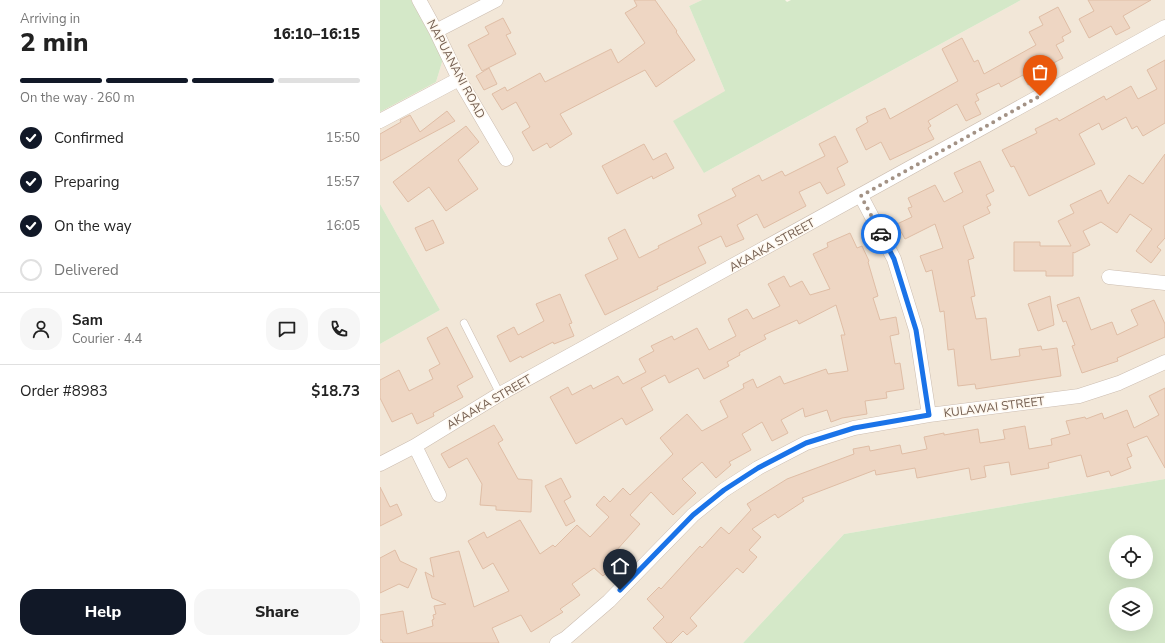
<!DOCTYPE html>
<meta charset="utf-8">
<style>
:root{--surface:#fff;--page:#f6f6f6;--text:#222;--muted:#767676;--line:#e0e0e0;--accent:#111827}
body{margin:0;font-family:"Nunito Sans",sans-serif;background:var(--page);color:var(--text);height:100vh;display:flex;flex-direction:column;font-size:15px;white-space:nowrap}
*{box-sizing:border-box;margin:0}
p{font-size:13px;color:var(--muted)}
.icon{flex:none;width:22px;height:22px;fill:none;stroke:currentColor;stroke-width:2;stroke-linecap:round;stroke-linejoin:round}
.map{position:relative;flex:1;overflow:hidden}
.sheet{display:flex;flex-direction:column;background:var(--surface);width:380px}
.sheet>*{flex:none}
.tools{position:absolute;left:729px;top:535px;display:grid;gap:8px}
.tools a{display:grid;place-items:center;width:44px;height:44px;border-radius:50%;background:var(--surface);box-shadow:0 4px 16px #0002;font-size:20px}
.pin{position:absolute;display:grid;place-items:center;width:34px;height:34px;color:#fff;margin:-41px -17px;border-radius:50% 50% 50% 0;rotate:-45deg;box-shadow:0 0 4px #0007}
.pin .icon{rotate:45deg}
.courier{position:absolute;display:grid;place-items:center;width:40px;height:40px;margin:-20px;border:3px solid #1a73e8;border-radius:50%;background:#fff;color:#222;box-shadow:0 1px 5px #0007}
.headline em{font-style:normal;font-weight:800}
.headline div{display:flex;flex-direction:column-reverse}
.headline{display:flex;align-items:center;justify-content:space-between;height:68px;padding:0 20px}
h1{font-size:26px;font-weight:800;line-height:30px}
.bar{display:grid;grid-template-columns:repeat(4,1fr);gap:6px 4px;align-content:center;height:48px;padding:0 20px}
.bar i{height:5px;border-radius:3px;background:var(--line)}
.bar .on{background:var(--accent)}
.bar p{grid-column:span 4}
.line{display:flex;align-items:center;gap:10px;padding:0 20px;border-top:1px solid var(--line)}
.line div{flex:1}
.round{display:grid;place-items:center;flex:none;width:42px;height:42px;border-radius:16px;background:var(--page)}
ol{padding:0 20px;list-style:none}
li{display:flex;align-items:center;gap:12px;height:44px}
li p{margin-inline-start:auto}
li .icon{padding:4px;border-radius:50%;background:var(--accent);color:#fff;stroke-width:4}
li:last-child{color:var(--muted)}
li i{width:22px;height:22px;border:2px solid var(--line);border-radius:50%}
.action{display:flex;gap:8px;margin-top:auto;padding:8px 20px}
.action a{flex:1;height:46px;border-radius:16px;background:var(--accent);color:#fff;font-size:16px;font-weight:800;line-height:46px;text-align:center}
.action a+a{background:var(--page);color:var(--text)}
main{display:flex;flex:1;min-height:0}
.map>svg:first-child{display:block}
.residential{fill:#f2e7d8}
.green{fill:#d4e8c8;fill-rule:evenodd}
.building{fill:#eed6c3;stroke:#dfbda5}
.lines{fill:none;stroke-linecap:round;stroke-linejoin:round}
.service-casing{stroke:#ccbdb0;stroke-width:8}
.minor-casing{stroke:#ccbdb0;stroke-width:15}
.service{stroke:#fff;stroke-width:7}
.minor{stroke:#fff;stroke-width:14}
.done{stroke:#a39285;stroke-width:4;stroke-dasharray:0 7.2}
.route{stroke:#1a73e8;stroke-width:5}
.labels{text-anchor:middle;stroke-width:3;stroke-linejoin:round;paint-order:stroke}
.street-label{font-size:12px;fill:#735d4f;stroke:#fef8ef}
</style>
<main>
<section class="sheet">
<div class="headline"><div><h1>2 min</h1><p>Arriving in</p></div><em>16:10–16:15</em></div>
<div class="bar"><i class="on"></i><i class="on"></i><i class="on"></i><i></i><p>On the way · 260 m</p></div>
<ol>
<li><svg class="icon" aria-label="check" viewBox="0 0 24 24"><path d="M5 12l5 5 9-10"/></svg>Confirmed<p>15:50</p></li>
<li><svg class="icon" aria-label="check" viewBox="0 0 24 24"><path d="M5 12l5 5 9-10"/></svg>Preparing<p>15:57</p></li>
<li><svg class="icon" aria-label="check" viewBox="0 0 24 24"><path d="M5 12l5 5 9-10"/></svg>On the way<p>16:05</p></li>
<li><i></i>Delivered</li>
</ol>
<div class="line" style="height:72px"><a class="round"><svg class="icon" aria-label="person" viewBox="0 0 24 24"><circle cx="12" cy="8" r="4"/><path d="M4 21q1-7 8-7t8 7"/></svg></a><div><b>Sam</b><p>Courier · 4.4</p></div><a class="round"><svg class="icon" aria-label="chat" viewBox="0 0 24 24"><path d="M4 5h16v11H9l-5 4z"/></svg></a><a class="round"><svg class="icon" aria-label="phone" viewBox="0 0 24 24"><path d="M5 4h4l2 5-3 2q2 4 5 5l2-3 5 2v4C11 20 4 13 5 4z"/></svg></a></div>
<div class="line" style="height:52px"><div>Order #8983</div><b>$18.73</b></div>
<div class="action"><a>Help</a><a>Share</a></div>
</section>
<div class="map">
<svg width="785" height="643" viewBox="0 0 785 643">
<rect width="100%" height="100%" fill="#fbf5e9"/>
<!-- residential -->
<path class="residential" d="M31 0H322L309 6 345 91 324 173 641 0H785V479L464 534 363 643H0V344L60 310 0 204V112L56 82 63 59Z"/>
<!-- green -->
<path class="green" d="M0 0H31L63 59 56 82 0 112Z
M322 0H405L407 2 411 0H641L324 173 293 121 345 91 309 6Z
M0 204 60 310 0 344Z
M785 479V643H363L464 534ZM736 542H766V572H736ZM736 594H766V624H736Z"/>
<!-- building -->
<path class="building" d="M254 0H275L297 31 296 32 315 60 276 87 265 70 180 114 192 134 170 148 167 143 153 151 142 132 150 127 136 102 122 110 112 94 125 87 127 91 160 73 165 82 231 49 238 63 265 43 245 13 257 6Z
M708 0H771L743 16 750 28 736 35 731 26 709 38 699 19 714 11Z
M678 7 691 32 682 37 684 41 676 45 683 58 658 71 662 78 648 85 643 75 621 87 619 83 596 94 599 100 595 102 601 114 586 121 577 104 548 121 551 126 548 128 554 139 510 160 501 142 486 150 476 129 488 122 486 117 505 108 510 119 578 81 562 49 582 38 594 62 598 60 604 74 656 45 649 32 663 25 659 17Z
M123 18 131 33 126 35 136 54 102 71 88 45 109 34 105 27Z
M785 60V123L763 136 757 126 752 129 746 117 722 130 719 123 699 134 715 164 649 196 634 166 631 167 622 150 657 133 655 129 677 118 679 121 724 96 726 100 751 86 758 99 777 89 767 70Z
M109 68 117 84 104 90 96 76Z
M67 111 75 121 0 161V134L21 122 20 120 30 115 40 132Z
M86 126 99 142 78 160 98 189 66 211 49 187 28 202 13 182Z
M455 136 468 162 457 168 465 185 447 194 440 182 419 192 426 206 384 228 377 214 357 225 364 239 346 247 341 236 318 247 326 263 277 287 278 289 225 315 205 275 238 259 228 238 245 229 259 258 279 248 278 246 322 224 318 215 356 196 352 189 379 175 382 181 402 171 405 176 445 156 439 144Z
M264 144 273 160 286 153 294 168 273 179 272 176 237 194 222 166Z
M785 154V238L777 247 781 250 771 263 756 251 772 229 750 214 737 233 721 222 703 231 710 245 694 253 693 252V276H666V271H634V242H660V246H691L678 221 694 213 690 205 721 190 728 204 749 175 763 184Z
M600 161 614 191 606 195 611 205 607 207 610 213 583 226 594 258 588 260 595 296 591 297 596 319 606 318 611 360 640 356 639 349 661 346 662 350 677 348 681 376 596 389 595 384 578 386 574 349 568 350 564 311 560 312 552 270 546 272 540 256 563 248 555 224 525 239 517 224 532 217 528 208 532 207 528 198 555 185 564 202 583 192 574 173Z
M53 220 64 243 46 251 35 228Z
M470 233 477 248 482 246 489 261 488 262 498 296 493 298 500 320 516 317 519 334 510 336 515 364 520 363 524 389 506 392 507 398 485 401 487 414 462 418 451 422 447 410 425 417 423 408 401 420 408 433 392 441 382 422 362 434 371 450 349 462 351 465 336 478 322 462 302 479 316 493 293 515 271 492 250 515 260 524 227 561 232 567 223 576 214 568 192 584 200 595 180 609 183 612 151 632 141 615 112 628 119 643H3L2 640H0V615L23 611 27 634 53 626 52 620 54 619 53 615 56 614 54 606 66 604 52 598 45 572 54 577 50 558 79 551 94 607 129 591 113 563 103 569 88 541 104 532 107 538 140 520 160 554 173 545 175 547 197 525 210 537 229 517 216 505 224 496 230 502 243 488 250 495 293 454 280 438 307 414 322 431 348 417 340 401 364 388 363 384 373 379 377 388 400 376 404 384 446 369 448 374 468 371 461 335H465L456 305 419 324 417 320 384 335 386 339 359 353 360 355 347 362 349 366 324 379 318 368 289 383 285 375 261 388 273 410 246 425 242 418 196 444 170 397 188 387 192 395 211 385 213 389 238 376 243 384 266 372 259 359 274 351 271 346 292 336 294 340 317 328 329 350 356 336 348 319 367 309 373 319 400 306 388 284 404 276 410 287 422 281 430 295 450 289 433 254 448 247 447 243Z
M180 294 192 323 189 324 194 336 174 344 173 342 142 358 141 356 130 362 117 336 134 327 138 335 164 321 156 304Z
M670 296 674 325 658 331 648 304Z
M699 297 711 330 732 322 737 335 758 325 751 310 774 300 785 324V337L737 358 738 361 702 373 692 346 695 345 686 321 683 322 677 305Z
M67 327 93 377 77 386 83 397 53 413 54 416 37 424 32 413 12 422 0 398V380L19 370 29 391 53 379 49 370 60 364 47 338Z
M785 388V468L767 436 747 444 752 456 747 458 751 468 731 476 729 471 707 477 701 455 668 463 669 468 631 475 629 462 604 466 606 477 591 480 589 468 537 478 535 468 496 475 495 470 422 498 424 501 398 518 395 514 372 529 381 537 369 550 377 557 363 573 357 568 310 618 317 626 307 635 303 631 291 643H287L273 628 284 617 267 599 279 587 281 589 320 546 322 548 341 527 349 534 371 510 367 504 407 479 474 454 473 449 489 446 490 451 520 445 522 454 547 449 544 437 564 433V435L598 429 600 443 625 439 623 430 645 426 649 449 672 445 671 439 690 434 686 421 705 417 706 419 722 413 724 419 747 410 754 428 779 415 769 396Z
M114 425 123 440 118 443 138 479 152 480 151 512 116 510V506L100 505 102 484 87 458 69 468 61 454Z
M181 478 191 497 184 501 195 521 186 526 165 486Z
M0 487 10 507 17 504 22 515 0 526Z
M15 550 20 561 37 569 28 588 19 584 0 593V558Z"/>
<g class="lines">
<defs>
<path id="service" d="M84 323 120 394"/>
<path id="minor" d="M39 0 56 31 79 79 126 159
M56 31 116 0
M0 121 79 79
M481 196 514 259 536 330 549 415
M729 277 785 283
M35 446 59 495
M0 464 35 446 120 394 785 27
M177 643 186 638 229 601 313 515 344 490 378 468 426 443 474 428 549 415 699 396 739 383 785 362"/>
</defs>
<!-- service casing -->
<use href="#service" class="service-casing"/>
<!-- minor casing -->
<use href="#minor" class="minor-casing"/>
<!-- service -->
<use href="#service" class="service"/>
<!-- minor -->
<use href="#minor" class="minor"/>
</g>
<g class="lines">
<!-- done -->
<path class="done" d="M501 234 481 196 660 96"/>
<!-- route -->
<path class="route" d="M240 590 313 515 344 490 378 468 426 443 474 428 549 415 536 330 514 259 501 234"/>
</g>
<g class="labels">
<!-- street labels -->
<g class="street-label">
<text transform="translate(76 69) rotate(62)" y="4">NAPUANANI ROAD</text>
<text transform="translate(392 245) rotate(-29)" y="4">AKAAKA STREET</text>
<text transform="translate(109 402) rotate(-30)" y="4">AKAAKA STREET</text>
<text transform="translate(614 407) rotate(-7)" y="4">KULAWAI STREET</text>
</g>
</g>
</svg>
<div class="tools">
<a><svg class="icon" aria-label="locate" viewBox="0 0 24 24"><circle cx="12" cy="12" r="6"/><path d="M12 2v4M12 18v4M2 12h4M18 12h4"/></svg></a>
<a><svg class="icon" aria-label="layers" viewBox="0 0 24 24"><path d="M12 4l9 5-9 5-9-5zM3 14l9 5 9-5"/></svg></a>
</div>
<div class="pin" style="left:660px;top:96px;background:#ea580c"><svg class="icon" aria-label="bag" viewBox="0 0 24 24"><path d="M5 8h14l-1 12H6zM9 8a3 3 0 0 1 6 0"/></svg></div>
<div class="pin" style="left:240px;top:590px;background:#1f2937"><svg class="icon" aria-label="home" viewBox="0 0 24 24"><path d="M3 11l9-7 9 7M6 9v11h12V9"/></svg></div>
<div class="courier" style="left:501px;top:234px"><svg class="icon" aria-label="car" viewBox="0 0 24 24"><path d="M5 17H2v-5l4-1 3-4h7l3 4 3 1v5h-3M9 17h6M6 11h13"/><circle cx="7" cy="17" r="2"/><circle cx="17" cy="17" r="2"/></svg></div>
</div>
</main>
